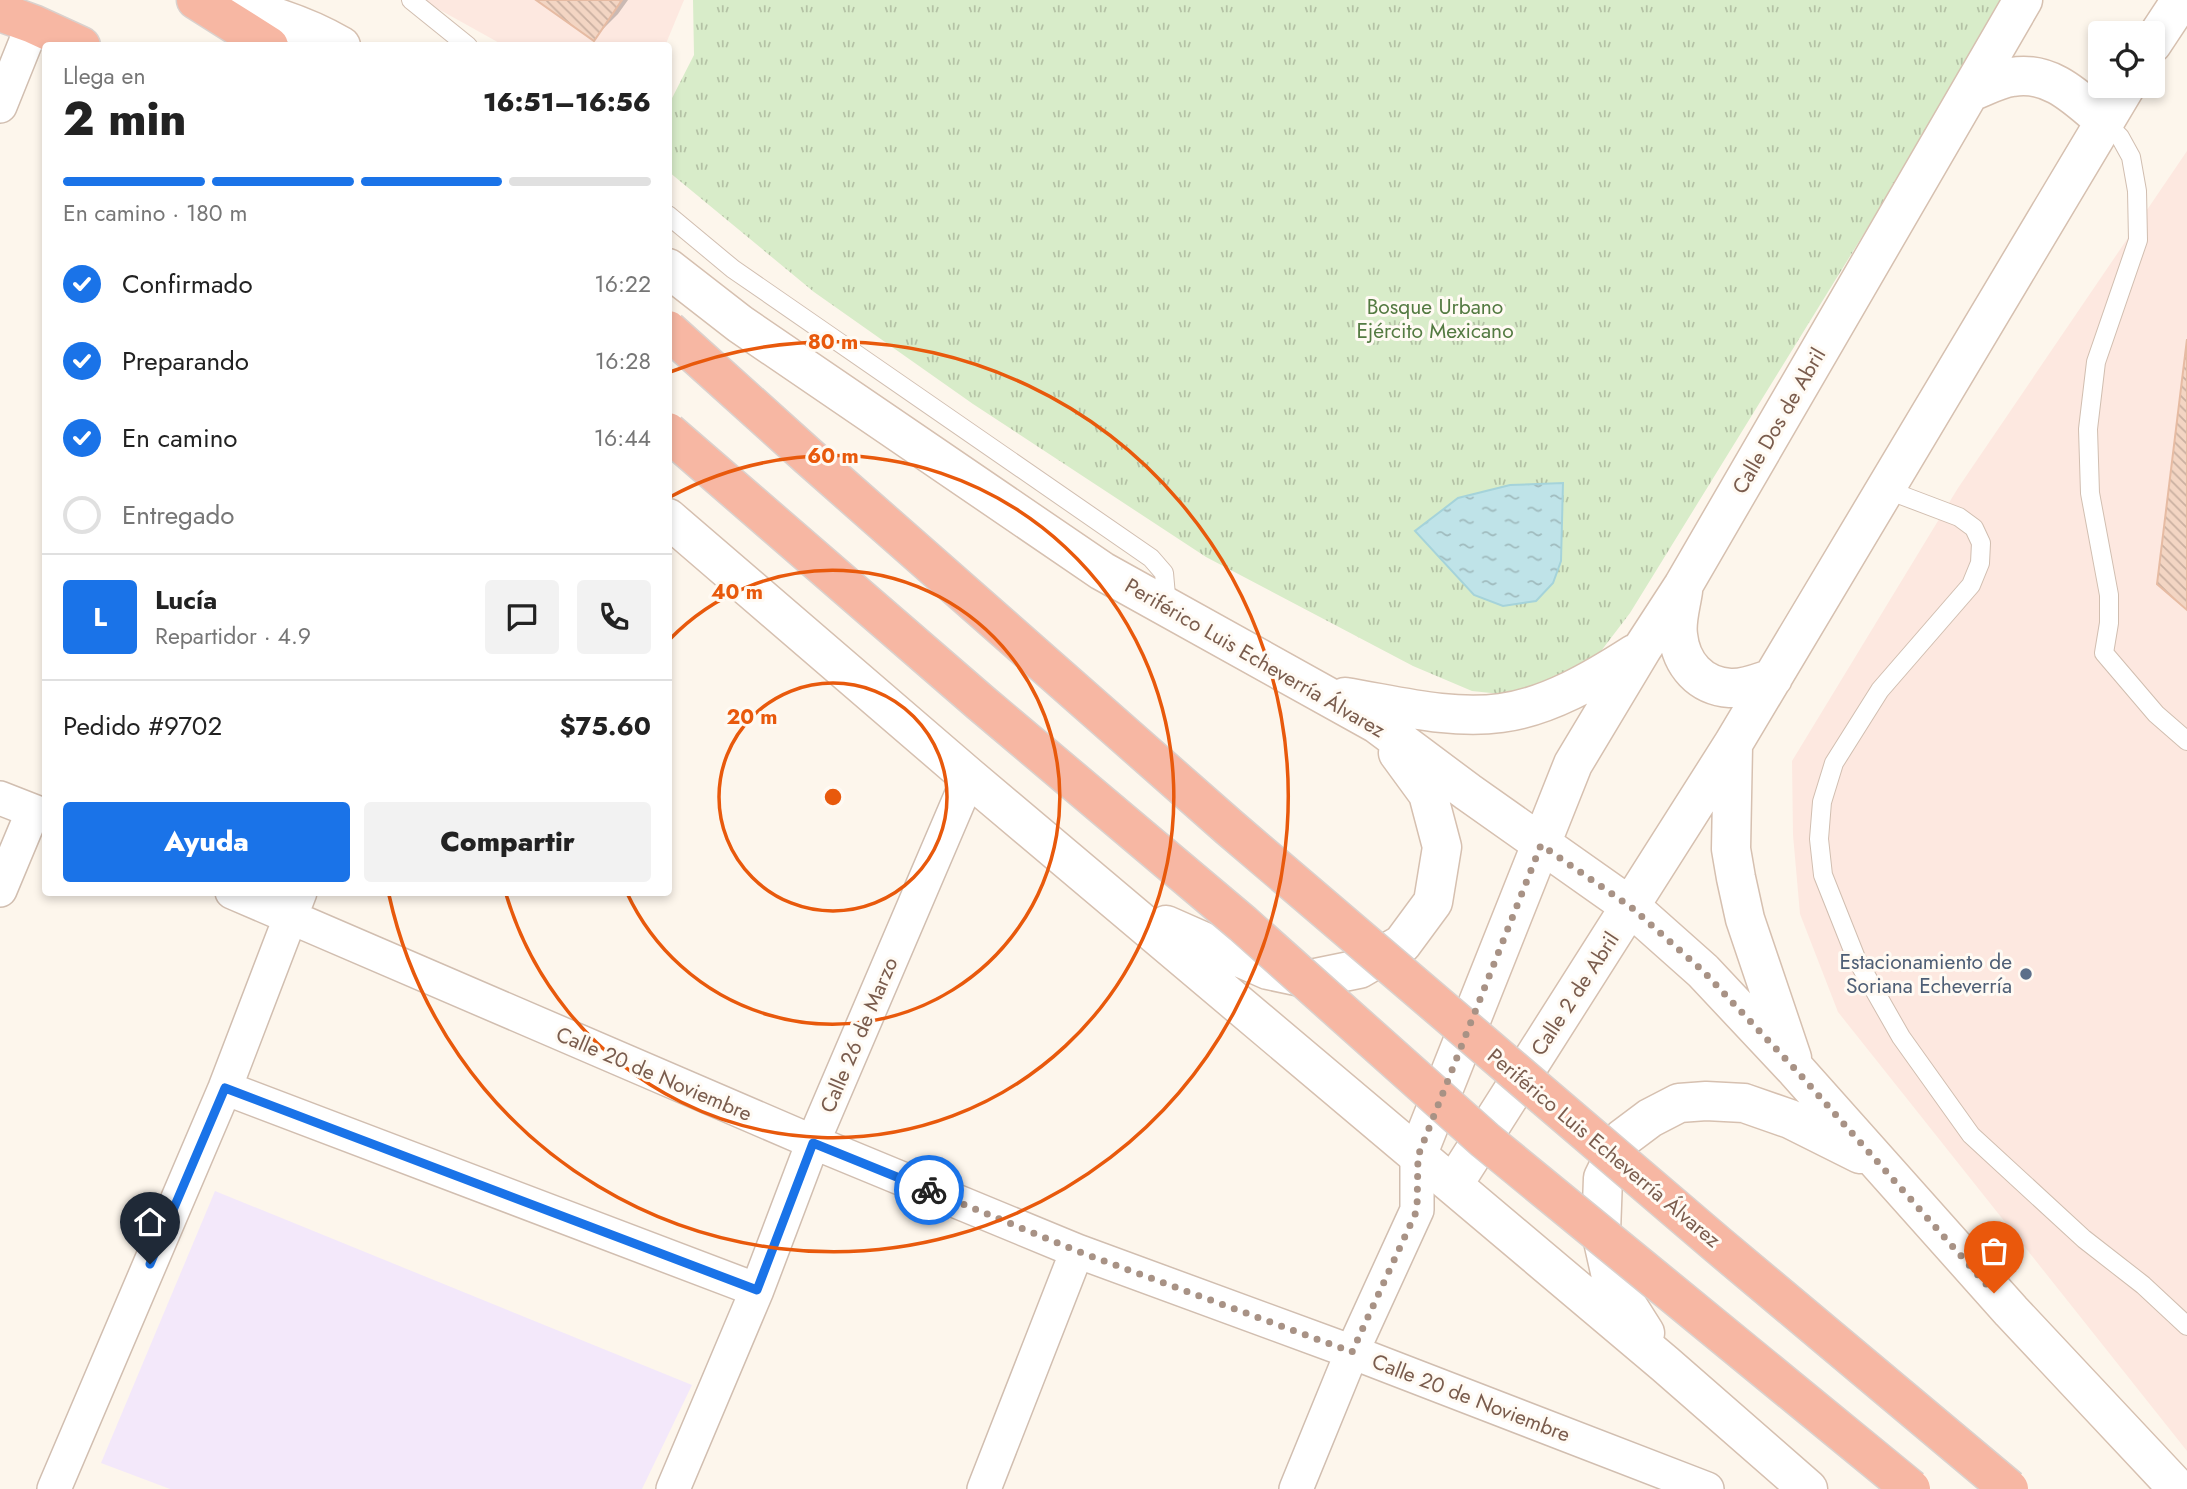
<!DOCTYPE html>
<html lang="es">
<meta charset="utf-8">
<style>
:root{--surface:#fff;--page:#f2f2f2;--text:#222;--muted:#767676;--line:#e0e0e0;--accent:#1a73e8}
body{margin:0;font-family:Jost,sans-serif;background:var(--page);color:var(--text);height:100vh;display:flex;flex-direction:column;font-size:26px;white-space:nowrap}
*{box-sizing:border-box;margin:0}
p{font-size:23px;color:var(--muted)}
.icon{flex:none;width:38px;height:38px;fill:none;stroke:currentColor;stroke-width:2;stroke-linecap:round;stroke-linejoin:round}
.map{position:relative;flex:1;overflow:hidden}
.drawer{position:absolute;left:42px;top:42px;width:630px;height:854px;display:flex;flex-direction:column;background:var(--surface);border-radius:7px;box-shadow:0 4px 10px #0003}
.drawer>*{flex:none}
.buttons{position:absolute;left:2088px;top:21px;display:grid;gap:14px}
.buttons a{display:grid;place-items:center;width:77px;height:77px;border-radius:7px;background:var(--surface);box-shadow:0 4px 10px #0003;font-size:35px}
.pin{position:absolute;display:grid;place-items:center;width:60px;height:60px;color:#fff;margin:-72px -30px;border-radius:50% 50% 50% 0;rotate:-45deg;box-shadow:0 0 7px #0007}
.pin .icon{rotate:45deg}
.courier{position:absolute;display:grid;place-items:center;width:70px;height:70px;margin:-35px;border:5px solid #1a73e8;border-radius:50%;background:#fff;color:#222;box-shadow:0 2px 9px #0007}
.summary em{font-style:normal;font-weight:800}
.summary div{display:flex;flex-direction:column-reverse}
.summary{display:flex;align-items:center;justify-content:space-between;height:119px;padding:0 21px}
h1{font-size:46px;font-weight:800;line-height:52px}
.bar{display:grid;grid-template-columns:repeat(4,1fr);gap:10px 7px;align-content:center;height:84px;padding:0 21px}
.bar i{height:9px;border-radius:5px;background:var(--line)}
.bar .on{background:var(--accent)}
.bar p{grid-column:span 4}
.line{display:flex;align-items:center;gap:18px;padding:0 21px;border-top:2px solid var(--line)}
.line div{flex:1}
.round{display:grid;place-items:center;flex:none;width:74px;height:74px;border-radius:7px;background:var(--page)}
ol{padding:0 21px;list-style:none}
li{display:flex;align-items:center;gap:21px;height:77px}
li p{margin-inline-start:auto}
li .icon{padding:7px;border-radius:50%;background:var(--accent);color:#fff;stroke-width:4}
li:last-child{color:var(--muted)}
li i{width:38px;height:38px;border:4px solid var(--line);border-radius:50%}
.action{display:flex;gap:14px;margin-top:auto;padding:14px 21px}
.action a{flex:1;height:80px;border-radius:7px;background:var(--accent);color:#fff;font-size:28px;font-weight:800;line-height:80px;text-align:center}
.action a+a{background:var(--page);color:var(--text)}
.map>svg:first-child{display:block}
.commercial{fill:#fde8e0}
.education{fill:#f3e8fa}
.park{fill:url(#park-tufts)}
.water{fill:url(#water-ripples);stroke:#a5d3da;stroke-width:2}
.shadow{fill:#0003}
.building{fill:url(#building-back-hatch);stroke:#e6bba3;stroke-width:2}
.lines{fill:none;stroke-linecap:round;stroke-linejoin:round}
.lane-casing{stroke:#d1beb0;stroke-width:20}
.street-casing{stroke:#d1beb0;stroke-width:36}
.secondary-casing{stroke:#d6c0b0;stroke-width:41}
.highway-casing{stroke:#dad1cd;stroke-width:41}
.lane{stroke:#fff;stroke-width:18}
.street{stroke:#fff;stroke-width:33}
.secondary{stroke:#fff;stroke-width:38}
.highway{stroke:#f7b7a3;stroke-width:38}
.highway-bridge-casing{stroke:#dad1cd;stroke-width:41;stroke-linecap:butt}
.highway-bridge{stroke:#f7b7a3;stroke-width:38}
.done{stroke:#a89285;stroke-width:7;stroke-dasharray:0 12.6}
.route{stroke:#1a73e8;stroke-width:9}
.ring{fill:none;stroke:#e8590c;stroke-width:3.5}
.service-dot{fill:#5c6f8a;stroke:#fffaf3;stroke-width:2.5}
.labels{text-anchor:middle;stroke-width:6;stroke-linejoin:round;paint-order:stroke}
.park-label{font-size:21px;fill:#537a41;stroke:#fffaf3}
.street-label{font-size:21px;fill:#7a5c4d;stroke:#fffaf3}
.service-label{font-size:21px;fill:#4e5e75;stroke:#fffaf3;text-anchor:end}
.centre{fill:#e8590c;stroke:#fffaf3;stroke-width:3.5}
.ring-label{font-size:21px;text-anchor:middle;font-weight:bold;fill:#e8590c;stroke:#fffaf3;stroke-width:6;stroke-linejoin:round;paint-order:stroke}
</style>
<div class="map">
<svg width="2187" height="1489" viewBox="0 0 2187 1489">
<defs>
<pattern id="park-tufts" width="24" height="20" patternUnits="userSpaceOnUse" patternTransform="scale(1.75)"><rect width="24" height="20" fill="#d8ecc9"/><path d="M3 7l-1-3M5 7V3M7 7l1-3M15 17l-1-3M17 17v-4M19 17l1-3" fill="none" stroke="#b4c2a5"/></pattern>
<pattern id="water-ripples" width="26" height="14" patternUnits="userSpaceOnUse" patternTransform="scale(1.75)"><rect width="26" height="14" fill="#bfe3e8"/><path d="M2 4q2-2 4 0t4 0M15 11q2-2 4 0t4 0" fill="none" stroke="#a0bbbe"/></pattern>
<pattern id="building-back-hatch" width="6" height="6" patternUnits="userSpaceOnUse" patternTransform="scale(1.75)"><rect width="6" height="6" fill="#f3d5c3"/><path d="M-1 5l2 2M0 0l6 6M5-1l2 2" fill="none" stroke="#cab0a1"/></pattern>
</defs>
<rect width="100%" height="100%" fill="#fdf6ec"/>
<!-- commercial -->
<path class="commercial" d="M422 0H684L665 46 503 45Z
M2187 151V1451L1838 1012 1800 914 1793 835 1792 761 1958 488Z"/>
<!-- education -->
<path class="education" d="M215 1191 692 1385 642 1489H170L101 1463Z"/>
<!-- park -->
<path class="park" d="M693 0H2008L1630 613 1598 655 1572 675 1510 695 1472 691 1413 666 1206 557 973 404 814 292 669 172 668 106 694 55Z"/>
<!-- water -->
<path class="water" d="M1563 483 1561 561 1553 583 1536 601 1503 606 1474 595 1415 531 1458 498 1510 485Z"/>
<!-- shadow -->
<path class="shadow" d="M539 0H628L618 14 594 38Z"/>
<!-- building -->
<path class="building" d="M536 0H622L594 41Z
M2187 339V610L2157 584Z"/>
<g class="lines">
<defs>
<path id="lane" d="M411 0 468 46
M2104 121 2120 137 2131 157 2137 191 2138 240 2096 362 2088 429 2090 493 2109 595V623L2104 653 2156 714 2187 741
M668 215 733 269 1151 558 1164 573 1167 607
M1885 489 1959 517 1974 528 1981 543 1980 563 1971 585 1880 690 1834 763 1822 802 1819 839 1823 875 1856 958 1901 1037 1971 1135 2084 1239 2143 1285 2187 1326"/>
<path id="street" d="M0 106 33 24
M0 798 46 816
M0 890 33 811
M232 892 813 1142 1077 1251 1352 1352 1707 1489
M225 1088 757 1290
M54 1489 225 1088 300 892
M673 1489 757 1290 813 1142 969 777
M984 1489 1077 1251
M1296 1489 1352 1352 1417 1210V1156"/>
<path id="secondary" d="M211 0C257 11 300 22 341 46
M2152 44 2181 0
M1970 92C1984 87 1998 79 2012 77 2050 70 2077 98 2104 121
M668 268 740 324 1102 571 1377 724 1468 792 1631 907 1703 971 1796 1070 2011 1311 2178 1489
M668 518 969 777 1665 1364 1808 1489
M1683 591C1681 605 1676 621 1678 635 1681 664 1700 686 1730 688 1745 689 1760 682 1773 678
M1345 697C1395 705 1450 720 1501 713 1548 707 1595 679 1634 654
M1733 746 1731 849 1736 878 1745 919 1792 1058
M1166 925 1268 970 1310 979 1359 969 1402 944 1433 902 1442 847 1428 794 1398 753
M1417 1156 1573 764 1642 649 1683 586 2023 0
M1453 1185 1733 744 2126 86
M1645 1333 1612 1281 1601 1232 1603 1178 1622 1139 1650 1118 1679 1103 1706 1101 1744 1103 1790 1119 1860 1154"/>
<path id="highway" d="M196 0 269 46
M0 12 33 24 81 46"/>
</defs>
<!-- lane casing -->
<use href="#lane" class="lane-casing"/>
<!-- street casing -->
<use href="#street" class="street-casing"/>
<!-- secondary casing -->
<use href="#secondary" class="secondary-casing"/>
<!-- highway casing -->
<use href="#highway" class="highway-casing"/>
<!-- lane -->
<use href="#lane" class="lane"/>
<!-- street -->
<use href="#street" class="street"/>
<!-- secondary -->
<use href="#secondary" class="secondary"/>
<!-- highway -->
<use href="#highway" class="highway"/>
<defs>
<path id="highway-bridge" d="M668 330 809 457 1230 828 1718 1245 2009 1489
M668 432 981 703 1243 924 1485 1140 1911 1489"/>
</defs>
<!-- highway-bridge casing -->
<use href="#highway-bridge" class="highway-bridge-casing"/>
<!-- highway-bridge -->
<use href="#highway-bridge" class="highway-bridge"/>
</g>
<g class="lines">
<!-- done -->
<path class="done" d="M929 1190 1077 1251 1352 1352 1417 1210 1418 1156 1541 845 1631 907 1703 971 1796 1070 1994 1293"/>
<!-- route -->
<path class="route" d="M150 1264 225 1088 757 1290 813 1143 929 1190"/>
</g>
<!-- distance rings -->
<g class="ring">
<circle cx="833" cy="797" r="114"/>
<path d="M670 639A227 227 0 1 1 627 893"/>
<path d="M670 497A341 341 0 1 1 506 894"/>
<path d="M670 372A455 455 0 1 1 389 895"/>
</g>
<!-- markers -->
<circle class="service-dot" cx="2026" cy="974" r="7"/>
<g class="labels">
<!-- park labels -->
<g class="park-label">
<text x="1435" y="314">Bosque Urbano<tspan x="1435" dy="24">Ejército Mexicano</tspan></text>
</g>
<!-- street labels -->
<g class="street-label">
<text transform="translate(1779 421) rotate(-60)" y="7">Calle Dos de Abril</text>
<text transform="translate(1255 658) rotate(30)" y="7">Periférico Luis Echeverría Álvarez</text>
<text transform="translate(1575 994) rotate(-57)" y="7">Calle 2 de Abril</text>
<text transform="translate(859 1035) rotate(-67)" y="7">Calle 26 de Marzo</text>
<text transform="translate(654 1074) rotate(23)" y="7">Calle 20 de Noviembre</text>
<text transform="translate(1604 1148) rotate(40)" y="7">Periférico Luis Echeverría Álvarez</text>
<text transform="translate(1471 1398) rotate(21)" y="7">Calle 20 de Noviembre</text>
</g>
<!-- service labels -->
<g class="service-label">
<text x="2012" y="969">Estacionamiento de<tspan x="2012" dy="24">Soriana Echeverría</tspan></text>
</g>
</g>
<circle cx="833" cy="797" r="10" class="centre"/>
<g class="ring-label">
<text x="833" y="349">80 m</text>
<text x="833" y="463">60 m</text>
<text x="737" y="599">40 m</text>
<text x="752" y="724">20 m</text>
</g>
</svg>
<div class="buttons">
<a><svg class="icon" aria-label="locate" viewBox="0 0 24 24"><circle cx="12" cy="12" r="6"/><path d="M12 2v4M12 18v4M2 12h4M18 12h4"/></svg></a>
</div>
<div class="pin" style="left:1994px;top:1293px;background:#ea580c"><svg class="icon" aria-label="bag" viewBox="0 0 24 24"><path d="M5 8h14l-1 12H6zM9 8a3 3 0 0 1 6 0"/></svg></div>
<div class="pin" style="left:150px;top:1264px;background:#1f2937"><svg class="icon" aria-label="home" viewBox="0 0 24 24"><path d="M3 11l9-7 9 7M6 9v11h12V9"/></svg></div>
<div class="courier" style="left:929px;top:1190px"><svg class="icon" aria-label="bike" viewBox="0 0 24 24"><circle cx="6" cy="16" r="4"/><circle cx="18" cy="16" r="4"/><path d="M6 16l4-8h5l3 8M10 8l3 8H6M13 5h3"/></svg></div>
<section class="drawer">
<div class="summary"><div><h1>2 min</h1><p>Llega en</p></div><em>16:51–16:56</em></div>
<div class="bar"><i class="on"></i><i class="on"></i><i class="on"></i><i></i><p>En camino · 180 m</p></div>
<ol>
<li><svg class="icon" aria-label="check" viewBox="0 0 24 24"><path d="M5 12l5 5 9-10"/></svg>Confirmado<p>16:22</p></li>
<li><svg class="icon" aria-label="check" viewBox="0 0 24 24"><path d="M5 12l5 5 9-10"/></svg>Preparando<p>16:28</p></li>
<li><svg class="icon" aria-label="check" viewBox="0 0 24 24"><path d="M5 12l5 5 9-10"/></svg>En camino<p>16:44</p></li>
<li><i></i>Entregado</li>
</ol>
<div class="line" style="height:126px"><b class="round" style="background:var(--accent);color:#fff">L</b><div><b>Lucía</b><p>Repartidor · 4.9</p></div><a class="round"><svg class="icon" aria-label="chat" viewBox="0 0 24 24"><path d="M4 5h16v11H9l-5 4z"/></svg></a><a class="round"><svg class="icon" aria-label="phone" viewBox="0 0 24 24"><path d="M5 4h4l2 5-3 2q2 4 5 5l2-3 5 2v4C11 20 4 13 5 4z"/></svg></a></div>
<div class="line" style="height:91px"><div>Pedido #9702</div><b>$75.60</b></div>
<div class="action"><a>Ayuda</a><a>Compartir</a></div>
</section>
</div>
